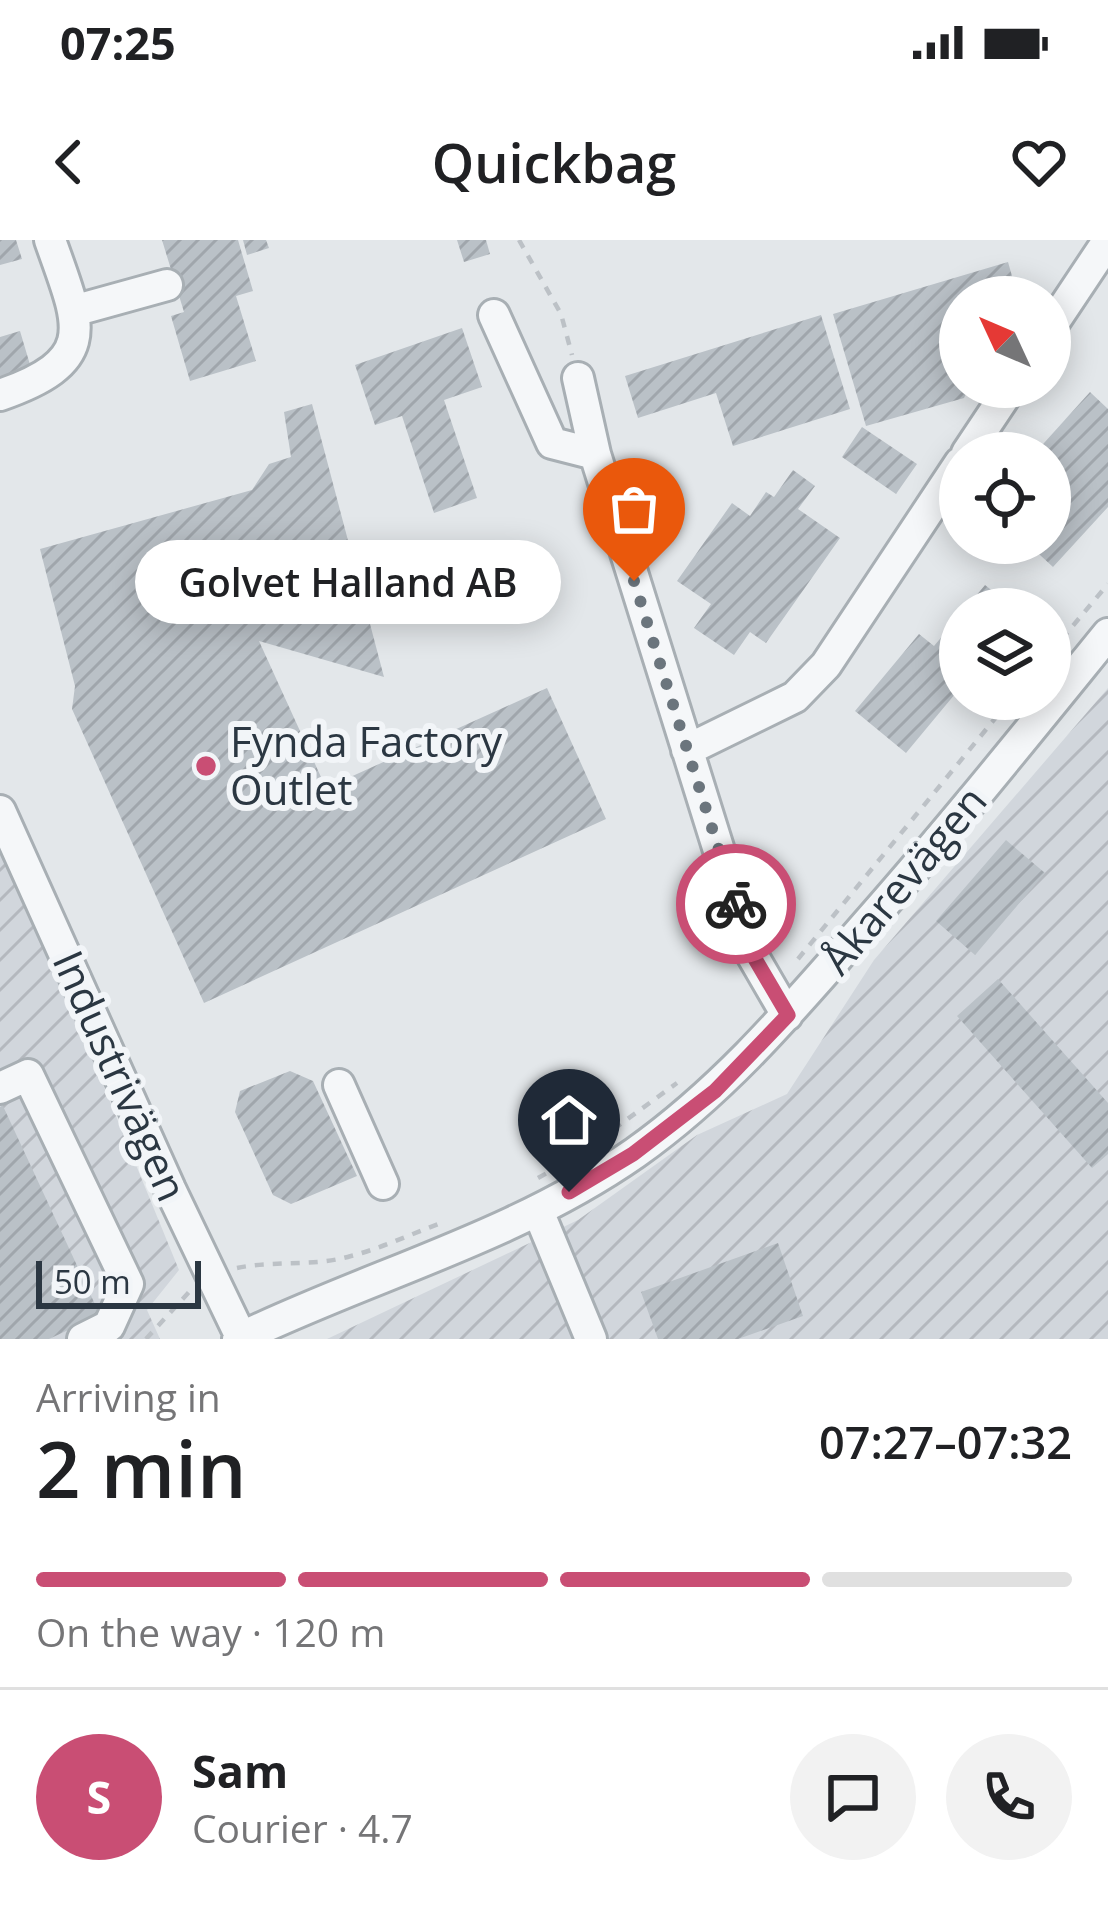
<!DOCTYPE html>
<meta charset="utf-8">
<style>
:root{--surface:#fff;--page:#f2f2f2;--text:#202124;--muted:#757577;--line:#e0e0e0;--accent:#c94e74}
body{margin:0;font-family:"Open Sans",sans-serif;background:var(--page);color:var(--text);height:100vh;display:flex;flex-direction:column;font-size:45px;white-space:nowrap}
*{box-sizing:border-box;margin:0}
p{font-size:39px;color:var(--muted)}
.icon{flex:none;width:66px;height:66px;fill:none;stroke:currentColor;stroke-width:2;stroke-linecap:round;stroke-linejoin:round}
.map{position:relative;height:1099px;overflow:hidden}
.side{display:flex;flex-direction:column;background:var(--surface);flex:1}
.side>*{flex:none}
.needle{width:78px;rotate:314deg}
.tools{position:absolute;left:939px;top:36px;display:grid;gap:24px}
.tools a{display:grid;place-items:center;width:132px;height:132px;border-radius:50%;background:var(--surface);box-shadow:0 6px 30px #0003;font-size:60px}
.scale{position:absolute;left:36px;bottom:30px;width:165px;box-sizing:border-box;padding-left:12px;border:6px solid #2b3742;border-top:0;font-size:33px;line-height:42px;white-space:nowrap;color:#2b3742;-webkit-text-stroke:9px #f2f5f8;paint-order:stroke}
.pin{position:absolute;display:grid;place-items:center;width:102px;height:102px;color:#fff;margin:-123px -51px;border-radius:50% 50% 50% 0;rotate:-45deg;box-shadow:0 0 12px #0007}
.pin .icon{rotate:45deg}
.courier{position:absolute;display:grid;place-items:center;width:120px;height:120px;margin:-60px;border:9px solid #c94e74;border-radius:50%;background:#fff;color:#222;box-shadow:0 3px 15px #0007}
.bubble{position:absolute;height:84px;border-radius:42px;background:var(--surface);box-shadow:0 6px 30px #0003;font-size:39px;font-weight:600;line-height:84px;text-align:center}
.head em{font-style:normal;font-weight:600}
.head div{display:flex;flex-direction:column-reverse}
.head{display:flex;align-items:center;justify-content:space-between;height:204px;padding:0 36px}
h1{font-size:78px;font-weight:600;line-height:90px}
.bar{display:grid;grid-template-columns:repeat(4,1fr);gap:18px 12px;align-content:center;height:144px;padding:0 36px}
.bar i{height:15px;border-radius:9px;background:var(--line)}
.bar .on{background:var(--accent)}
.bar p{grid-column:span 4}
.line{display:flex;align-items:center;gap:30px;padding:0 36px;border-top:3px solid var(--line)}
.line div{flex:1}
.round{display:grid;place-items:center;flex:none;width:126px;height:126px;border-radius:63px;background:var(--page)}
.status{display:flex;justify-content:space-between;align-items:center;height:84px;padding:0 60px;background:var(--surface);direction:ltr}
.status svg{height:33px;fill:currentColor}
header{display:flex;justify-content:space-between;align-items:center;height:156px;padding:0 36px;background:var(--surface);font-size:54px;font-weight:600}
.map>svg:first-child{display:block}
.industrial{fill:url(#industrial-furrows)}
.building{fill:url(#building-hatch)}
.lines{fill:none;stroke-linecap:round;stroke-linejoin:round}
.minor-casing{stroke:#a8afb4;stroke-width:36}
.path{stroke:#bcc1c6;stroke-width:4.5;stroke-dasharray:9 9;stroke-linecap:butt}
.minor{stroke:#f5f7f9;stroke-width:30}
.done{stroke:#6b757d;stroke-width:12;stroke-dasharray:0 21.6}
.route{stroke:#c94e74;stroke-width:15}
.poi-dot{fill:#c94e74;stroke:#f2f5f8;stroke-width:4.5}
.labels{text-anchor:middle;stroke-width:12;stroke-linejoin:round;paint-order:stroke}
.poi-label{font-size:42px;fill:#2b3742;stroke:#f2f5f8;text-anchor:start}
.street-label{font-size:42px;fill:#2b3742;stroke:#f2f5f8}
</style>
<div class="status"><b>07:25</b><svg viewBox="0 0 49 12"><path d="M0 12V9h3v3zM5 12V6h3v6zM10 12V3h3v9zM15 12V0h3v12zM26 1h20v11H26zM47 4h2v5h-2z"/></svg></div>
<header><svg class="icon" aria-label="back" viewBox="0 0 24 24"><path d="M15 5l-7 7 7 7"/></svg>Quickbag<svg class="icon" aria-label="heart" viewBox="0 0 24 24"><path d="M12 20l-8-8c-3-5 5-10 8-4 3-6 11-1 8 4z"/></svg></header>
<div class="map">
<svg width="1108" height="1099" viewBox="0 0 1108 1099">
<defs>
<pattern id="industrial-furrows" width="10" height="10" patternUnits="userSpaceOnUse" patternTransform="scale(3)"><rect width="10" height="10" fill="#d1d6dc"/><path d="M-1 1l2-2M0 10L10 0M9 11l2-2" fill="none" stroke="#b4b8be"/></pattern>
<pattern id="building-hatch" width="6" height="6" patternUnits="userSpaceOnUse" patternTransform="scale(3)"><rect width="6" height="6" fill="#bac1c7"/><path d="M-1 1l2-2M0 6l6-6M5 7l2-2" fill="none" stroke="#a0a6ac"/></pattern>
</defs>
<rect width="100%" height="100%" fill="#e3e7ea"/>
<!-- industrial -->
<path class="industrial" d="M1108 448V1099H327L578 980 697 895 787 854 874 720Z
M0 593 179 1030 147 1070 160 1099H0Z"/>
<!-- building -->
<path class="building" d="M0 0H16L22 19 0 25Z
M162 0H238L253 51 236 56 256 121 190 141 171 76 184 72Z
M243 0H266L269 8 247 15Z
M457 0H486L490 14 464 22Z
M1008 22 1018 57H960V147H969L964 158 866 186 833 74Z
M821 75 850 169 733 206 716 153 638 178 625 136Z
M462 88 482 147 444 160 477 258 434 273 402 176 375 185 355 125Z
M20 91 31 128 0 137V97Z
M1090 152 1108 169V267L1053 327 1027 303H1050V213H1035Z
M312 164 384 437 259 401 326 548 547 448 606 579 204 763 72 469 75 446 40 309 252 250 269 224 291 217 284 172Z
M862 187 917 224 896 254 842 217Z
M793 230 815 246 798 269 840 298 766 403 750 392 734 415 694 388 711 364 677 341 732 263 750 276 766 252 774 257Z
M985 345 1015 369H965Z
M960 375V448L906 513 855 471 919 394 934 406Z
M1006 600 1045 633 975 715 936 681Z
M998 739 1108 863V914L1092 928 957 776Z
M290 831 313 841 357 936 291 964 273 955 235 872 240 851Z
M3 866 100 1075 49 1099H0V867Z
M778 1003 803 1076 738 1099H658L641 1052Z"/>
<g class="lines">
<defs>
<path id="minor" d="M73 71 167 45
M494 75 552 203 595 214
M1050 88 1108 1
M578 138 595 214 751 713 787 775
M0 155C101 120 80 85 50 0
M967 213 1011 147
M687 510 795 457 826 425 960 223
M0 571 170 949 242 1099
M339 845 383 944
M0 848 28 835 128 1044 109 1086 83 1099
M538 971 591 1099
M238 1099C370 1035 513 998 635 913 721 852 787 775 856 696 943 598 1025 496 1108 394"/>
</defs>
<!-- minor casing -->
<use href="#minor" class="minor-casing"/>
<!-- path -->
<path class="path" d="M519 0 561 74 572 115
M1050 413 1108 344
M798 719 1011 459
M538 938 574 918 677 843
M237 1028C275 1020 314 1027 351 1016 382 1008 411 994 441 983
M146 1099 190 1051"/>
<!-- minor -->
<use href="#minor" class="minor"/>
</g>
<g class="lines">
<!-- done -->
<path class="done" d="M634 341 736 664"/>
<!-- route -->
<path class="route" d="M569 952 633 914 715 851 788 775 751 712 736 664"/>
</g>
<!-- markers -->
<circle class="poi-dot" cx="206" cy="526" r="12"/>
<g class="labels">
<!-- poi labels -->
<g class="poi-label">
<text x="230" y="517">Fynda Factory<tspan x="230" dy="48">Outlet</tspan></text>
</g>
<!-- street labels -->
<g class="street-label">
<text transform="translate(904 640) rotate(-50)" y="15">Åkarevägen</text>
<text transform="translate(120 836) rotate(66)" y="15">Industrivägen</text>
</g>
</g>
</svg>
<div class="tools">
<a><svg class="needle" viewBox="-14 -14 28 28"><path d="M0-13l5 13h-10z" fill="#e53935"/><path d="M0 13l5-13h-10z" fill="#757577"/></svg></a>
<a><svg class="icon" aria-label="locate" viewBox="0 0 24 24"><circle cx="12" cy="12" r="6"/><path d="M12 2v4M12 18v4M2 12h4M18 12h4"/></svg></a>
<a><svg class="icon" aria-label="layers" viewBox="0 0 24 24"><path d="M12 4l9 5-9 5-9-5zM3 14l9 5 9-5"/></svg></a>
</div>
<div class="scale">50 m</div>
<div class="pin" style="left:634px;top:341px;background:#ea580c"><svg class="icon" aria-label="bag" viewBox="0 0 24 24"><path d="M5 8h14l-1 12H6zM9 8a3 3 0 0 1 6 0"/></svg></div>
<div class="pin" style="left:569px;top:952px;background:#1f2937"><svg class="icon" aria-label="home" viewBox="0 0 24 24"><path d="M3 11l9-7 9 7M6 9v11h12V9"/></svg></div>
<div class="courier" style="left:736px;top:664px"><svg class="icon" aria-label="bike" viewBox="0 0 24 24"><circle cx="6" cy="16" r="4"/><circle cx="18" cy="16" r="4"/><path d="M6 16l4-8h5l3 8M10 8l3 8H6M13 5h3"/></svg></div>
<div class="bubble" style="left:135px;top:300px;width:426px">Golvet Halland AB</div>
</div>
<section class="side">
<div class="head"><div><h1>2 min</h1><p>Arriving in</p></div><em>07:27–07:32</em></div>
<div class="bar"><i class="on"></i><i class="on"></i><i class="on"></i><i></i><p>On the way · 120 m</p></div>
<div class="line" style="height:216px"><b class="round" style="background:var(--accent);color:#fff">S</b><div><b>Sam</b><p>Courier · 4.7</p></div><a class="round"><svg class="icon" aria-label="chat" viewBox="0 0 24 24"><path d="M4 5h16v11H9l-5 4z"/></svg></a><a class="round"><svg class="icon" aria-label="phone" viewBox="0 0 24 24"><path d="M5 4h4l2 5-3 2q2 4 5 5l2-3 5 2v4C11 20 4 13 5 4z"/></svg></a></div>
</section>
